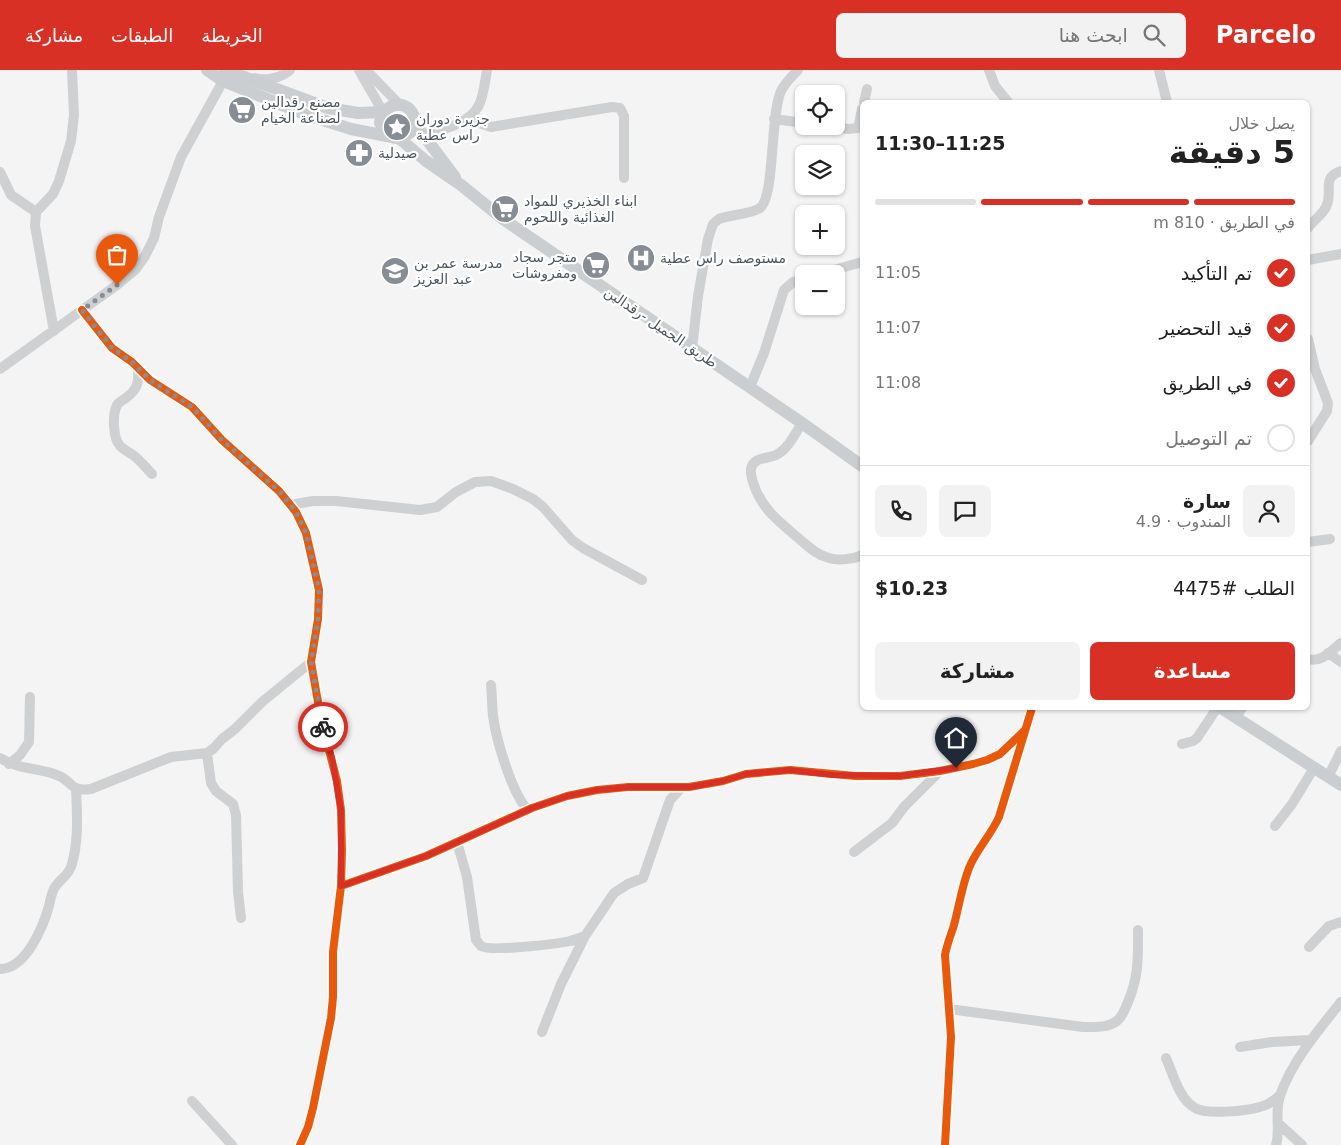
<!DOCTYPE html>
<html lang="ar">
<meta charset="utf-8">
<style>
:root{--surface:#fff;--page:#f2f2f2;--text:#222;--muted:#767676;--line:#e0e0e0;--accent:#d93025}
body{margin:0;font-family:"DejaVu Sans","Noto Sans Arabic",sans-serif;background:var(--page);color:var(--text);direction:rtl;height:100vh;display:flex;flex-direction:column;font-size:19px;white-space:nowrap}
*{box-sizing:border-box;margin:0}
p{font-size:16px;color:var(--muted)}
.icon{flex:none;width:28px;height:28px;fill:none;stroke:currentColor;stroke-width:2;stroke-linecap:round;stroke-linejoin:round}
.map{position:relative;flex:1;overflow:hidden;direction:ltr}
.sheet{position:absolute;left:860px;top:30px;width:450px;height:610px;display:flex;flex-direction:column;background:var(--surface);border-radius:8px;box-shadow:0 1px 4px #0004;direction:rtl}
.sheet>*{flex:none}
.buttons{position:absolute;left:795px;top:15px;display:grid;gap:10px}
.buttons a{display:grid;place-items:center;width:50px;height:50px;border-radius:8px;background:var(--surface);box-shadow:0 1px 4px #0004;font-size:25px}
.pin{position:absolute;display:grid;place-items:center;width:42px;height:42px;color:#fff;margin:-51px -21px;border-radius:50% 50% 50% 0;rotate:-45deg;box-shadow:0 0 5px #0007}
.pin .icon{rotate:45deg}
.courier{position:absolute;display:grid;place-items:center;width:50px;height:50px;margin:-25px;border:4px solid #d93025;border-radius:50%;background:#fff;color:#222;box-shadow:0 1px 6px #0007}
.overview em{font-style:normal;font-weight:600}
.overview div{display:flex;flex-direction:column-reverse}
.overview{display:flex;align-items:center;justify-content:space-between;height:85px;padding:0 15px}
h1{font-size:32px;font-weight:600;line-height:38px}
.bar{display:grid;grid-template-columns:repeat(4,1fr);gap:8px 5px;align-content:center;height:60px;padding:0 15px}
.bar i{height:6px;border-radius:4px;background:var(--line)}
.bar .selected{background:var(--accent)}
.bar p{grid-column:span 4}
.line{display:flex;align-items:center;gap:12px;padding:0 15px;border-top:1px solid var(--line)}
.line div{flex:1}
.round{display:grid;place-items:center;flex:none;width:52px;height:52px;border-radius:8px;background:var(--page)}
ol{padding:0 15px;list-style:none}
li{display:flex;align-items:center;gap:15px;height:55px}
li p{margin-inline-start:auto}
li .icon{padding:5px;border-radius:50%;background:var(--accent);color:#fff;stroke-width:4}
li:last-child{color:var(--muted)}
li i{width:28px;height:28px;border:2px solid var(--line);border-radius:50%}
.cta{display:flex;gap:10px;margin-top:auto;padding:10px 15px}
.cta a{flex:1;height:58px;border-radius:8px;background:var(--accent);color:#fff;font-size:20px;font-weight:600;line-height:58px;text-align:center}
.cta a+a{background:var(--page);color:var(--text)}
header{display:flex;align-items:center;gap:30px;box-sizing:border-box;height:70px;padding:0 25px;background:var(--accent);color:#fff}
header strong{font-size:24px}
nav{display:flex;gap:28px;margin-inline-start:auto;font-size:18px}
.search{width:350px;height:45px;background:var(--page);display:flex;align-items:center;gap:12px;box-sizing:border-box;padding:0 18px;border-radius:8px;color:var(--muted);font-size:19px}
.map>svg:first-child{display:block}
.lines{fill:none;stroke-linecap:round;stroke-linejoin:round}
.minor{stroke:#ced0d2;stroke-width:10}
.major{stroke:#caced1;stroke-width:12}
.cycleway-casing{stroke:#fff;stroke-width:11}
.cycleway{stroke:#e8590c;stroke-width:8}
.done{stroke:#868d94;stroke-width:5;stroke-dasharray:0 9}
.route{stroke:#d93025;stroke-width:6}
.labels{text-anchor:middle;stroke-width:4.5;stroke-linejoin:round;paint-order:stroke}
.poi-label{font-size:14px;fill:#4a5661;stroke:#fff;text-anchor:start}
.street-label{font-size:14px;fill:#4a5661;stroke:#fff}
</style>
<header>
<strong>Parcelo</strong>
<div class="search"><svg class="icon" aria-label="search" viewBox="0 0 24 24"><circle cx="10" cy="10" r="6"/><path d="M15 15l6 6"/></svg>ابحث هنا</div>
<nav><a>الخريطة</a><a>الطبقات</a><a>مشاركة</a></nav>
</header>
<div class="map">
<svg width="1341" height="1075" viewBox="0 0 1341 1075">
<rect width="100%" height="100%" fill="#f4f4f4"/>
<g class="lines">
<!-- minor -->
<path class="minor" d="M359 0 383 42
M366 0 399 34
M989 0 995 16 1008 32
M1159 0 1167 32
M255 8C267 11 281 8 290 0
M864 32 867 19
M472 44 479 53 491 57 612 37 620 38 624 46V108
M774 49 804 53
M825 56 848 59 858 58 862 39
M423 65C442 60 470 54 479 35 484 25 485 11 487 0
M0 102 11 125 36 142
M1308 158C1313 151 1322 145 1326 137 1334 122 1320 108 1341 101
M1308 190 1341 184
M820 204 862 192
M82 240 112 278 132 292 150 310 192 337 222 370 279 421 296 442 306 463 319 520 318 549 311 592 321 649 337 711 341 740 342 780 341 816 333 882V927L331 948 313 1038 308 1057 300 1075
M54 261 35 156 36 142 53 124 59 111 71 71 74 45 72 0
M1308 269 1315 299 1328 333 1327 341 1308 371
M692 279 698 226 708 169 713 154 719 149C729 145 752 144 760 138 775 127 770 45 781 21 785 13 792 6 798 0
M138 298C139 312 138 319 126 328 123 330 119 332 117 335 112 345 113 368 120 376 124 380 129 382 133 385 140 390 146 398 152 404
M0 299 117 215 135 200 145 186 154 168 159 147 181 87 223 11 221 5
M750 317 764 283 784 220 793 212 804 209
M802 353C795 364 788 379 776 385 767 389 753 387 751 399 750 405 753 412 755 418 763 439 779 452 797 467 807 475 816 485 829 488 838 491 854 489 862 485
M290 435 313 431H336L420 440 437 437 456 422 475 412 491 411 513 419 533 429 543 437 572 470 583 478 642 510
M1308 472 1330 469
M1328 583 1341 592
M1308 589C1321 593 1331 581 1341 573
M491 615C492 625 492 636 493 646 496 669 512 724 528 740
M1236 647 1242 638
M1182 674 1193 671 1197 668 1217 638
M207 683 211 713 216 721 233 734 236 745 238 822 241 848
M0 688C17 699 38 698 57 705 72 710 69 722 91 719L171 687 207 683 213 679 222 669 235 659 262 632 311 592
M9 694 20 685 29 672 30 627
M1328 707 1341 681
M1275 756 1292 734 1314 698
M457 772 467 807 476 870C477 871 480 875 481 876 489 882 557 874 570 871 575 870 580 868 585 866
M854 782 892 753 904 737 940 701
M341 816 426 786 532 738 567 726 597 720 628 717H689L723 711 746 704 790 700 855 706H900L940 701 973 694 987 690 1000 684 1025 660
M1309 877 1329 856 1341 852
M0 899C26 899 43 857 49 836 50 831 51 826 53 821 57 810 69 807 72 794 79 769 77 744 76 718
M949 939 1083 957C1094 957 1108 958 1117 951 1123 946 1125 939 1128 932 1139 906 1138 887 1138 860
M542 962 561 914 585 866 614 823 628 814 643 808 670 730 682 717
M1240 977 1272 972 1310 970
M1166 988C1173 1004 1179 1029 1195 1038 1206 1045 1247 1041 1260 1037 1268 1035 1274 1031 1280 1025
M192 1031 232 1075
M1279 1054 1302 1075
M945 1075 951 967 945 885C947 874 951 865 954 855 959 836 962 816 969 798 976 780 991 765 999 747L1032 638
M1276 1075C1281 1058 1274 1043 1280 1026 1290 994 1320 958 1341 932"/>
<!-- major -->
<path class="major" d="M207 0 223 11 307 45 351 59 387 66
M225 0 328 38 358 43 383 42
M415 54 411 62 400 69 387 66 380 53C384 28 415 29 415 54L455 107
M400 69 426 91 461 115 503 149 802 353 862 396
M1221 638 1341 715"/>
<defs>
<path id="cycleway" d="M82 240 112 278 132 292 150 310 192 337 222 370 279 421 296 442 306 463 319 520 318 549 311 592 321 649 337 711 341 740 342 780 341 816 333 882V927L331 948 313 1038 308 1057 300 1075
M341 816 426 786 532 738 567 726 597 720 628 717H689L723 711 746 704 790 700 855 706H900L940 701 973 694 987 690 1000 684 1025 660
M945 1075 951 967 945 885C947 874 951 865 954 855 959 836 962 816 969 798 976 780 991 765 999 747L1032 638"/>
</defs>
<!-- cycleway casing -->
<use href="#cycleway" class="cycleway-casing"/>
<!-- cycleway -->
<use href="#cycleway" class="cycleway"/>
</g>
<g class="lines">
<!-- done -->
<path class="done" d="M117 215 82 240 112 278 132 292 150 310 192 337 222 370 279 421 296 442 306 463 319 520 318 549 311 592 323 657"/>
<!-- route -->
<path class="route" d="M323 657 332 688 341 740V816L426 786 532 738 567 726 597 720 628 717H690L723 711 746 704 790 700 833 705 900 706 956 698"/>
</g>
<!-- icons -->
<defs>
<symbol id="supermarket-disc" viewBox="-11 -11 22 22"><circle r="9.5" fill="#868d94" stroke="#fff"/><path d="M-6-5.5h2.5l.6 2H6L4.5 2H-2.5L-4.4-4H-6ZM-1.5 3.2a1.3 1.3 0 1 0 .1 0ZM3 3.2a1.3 1.3 0 1 0 .1 0Z" fill="#fff"/></symbol>
<symbol id="sight-disc" viewBox="-11 -11 22 22"><circle r="9.5" fill="#868d94" stroke="#fff"/><path d="M0-6L1.8-2.2L6-1.7L2.9 1.2L3.7 5.4L0 3.3L-3.7 5.4L-2.9 1.2L-6-1.7L-1.8-2.2Z" fill="#fff"/></symbol>
<symbol id="pharmacy-disc" viewBox="-11 -11 22 22"><circle r="9.5" fill="#868d94" stroke="#fff"/><path d="M-2-6h4v4h4v4h-4v4h-4v-4h-4v-4h4Z" fill="#fff"/></symbol>
<symbol id="hospital-disc" viewBox="-11 -11 22 22"><circle r="9.5" fill="#868d94" stroke="#fff"/><path d="M-5-5h3v3.5h4V-5h3V5h-3V1.5h-4V5h-3Z" fill="#fff"/></symbol>
<symbol id="school-disc" viewBox="-11 -11 22 22"><circle r="9.5" fill="#868d94" stroke="#fff"/><path d="M0-5L7-2L0 1L-7-2ZM-4 1L0 2.5L4 1V4Q0 6-4 4Z" fill="#fff"/></symbol>
</defs>
<g fill-rule="evenodd">
<use href="#supermarket-disc" x="226" y="24" width="32" height="32"/>
<use href="#sight-disc" x="381" y="41" width="32" height="32"/>
<use href="#pharmacy-disc" x="343" y="67" width="32" height="32"/>
<use href="#supermarket-disc" x="489" y="123" width="32" height="32"/>
<use href="#hospital-disc" x="625" y="172" width="32" height="32"/>
<use href="#supermarket-disc" x="580" y="179" width="32" height="32"/>
<use href="#school-disc" x="379" y="185" width="32" height="32"/>
</g>
<g class="labels">
<!-- poi labels -->
<g class="poi-label">
<text x="261" y="37">مصنع رقدالين<tspan x="261" dy="16">لصناعة الخيام</tspan></text>
<text x="416" y="54">جزيرة دوران<tspan x="416" dy="16">راس عطية</tspan></text>
<text x="378" y="88">صيدلية</text>
<text x="524" y="136">ابناء الخذيري للمواد<tspan x="524" dy="16">الغذائية واللحوم</tspan></text>
<text x="577" y="192" text-anchor="end">متجر سجاد<tspan x="577" dy="16">ومفروشات</tspan></text>
<text x="660" y="193">مستوصف راس عطية</text>
<text x="414" y="198">مدرسة عمر بن<tspan x="414" dy="16">عبد العزيز</tspan></text>
</g>
<!-- street labels -->
<g class="street-label">
<text transform="translate(661 257) rotate(34)" y="5">طريق الجميل -رقدالين</text>
</g>
</g>
</svg>
<div class="buttons">
<a><svg class="icon" aria-label="locate" viewBox="0 0 24 24"><circle cx="12" cy="12" r="6"/><path d="M12 2v4M12 18v4M2 12h4M18 12h4"/></svg></a>
<a><svg class="icon" aria-label="layers" viewBox="0 0 24 24"><path d="M12 4l9 5-9 5-9-5zM3 14l9 5 9-5"/></svg></a>
<a>+</a>
<a>−</a>
</div>
<div class="pin" style="left:117px;top:215px;background:#ea580c"><svg class="icon" aria-label="bag" viewBox="0 0 24 24"><path d="M5 8h14l-1 12H6zM9 8a3 3 0 0 1 6 0"/></svg></div>
<div class="pin" style="left:956px;top:698px;background:#1f2937"><svg class="icon" aria-label="home" viewBox="0 0 24 24"><path d="M3 11l9-7 9 7M6 9v11h12V9"/></svg></div>
<div class="courier" style="left:323px;top:657px"><svg class="icon" aria-label="bike" viewBox="0 0 24 24"><circle cx="6" cy="16" r="4"/><circle cx="18" cy="16" r="4"/><path d="M6 16l4-8h5l3 8M10 8l3 8H6M13 5h3"/></svg></div>
<section class="sheet">
<div class="overview"><div><h1>5 دقيقة</h1><p>يصل خلال</p></div><em>11:25–11:30</em></div>
<div class="bar"><i class="selected"></i><i class="selected"></i><i class="selected"></i><i></i><p>في الطريق · 810 m</p></div>
<ol>
<li><svg class="icon" aria-label="check" viewBox="0 0 24 24"><path d="M5 12l5 5 9-10"/></svg>تم التأكيد<p>11:05</p></li>
<li><svg class="icon" aria-label="check" viewBox="0 0 24 24"><path d="M5 12l5 5 9-10"/></svg>قيد التحضير<p>11:07</p></li>
<li><svg class="icon" aria-label="check" viewBox="0 0 24 24"><path d="M5 12l5 5 9-10"/></svg>في الطريق<p>11:08</p></li>
<li><i></i>تم التوصيل</li>
</ol>
<div class="line" style="height:90px"><a class="round"><svg class="icon" aria-label="person" viewBox="0 0 24 24"><circle cx="12" cy="8" r="4"/><path d="M4 21q1-7 8-7t8 7"/></svg></a><div><b>سارة</b><p>المندوب · 4.9</p></div><a class="round"><svg class="icon" aria-label="chat" viewBox="0 0 24 24"><path d="M4 5h16v11H9l-5 4z"/></svg></a><a class="round"><svg class="icon" aria-label="phone" viewBox="0 0 24 24"><path d="M5 4h4l2 5-3 2q2 4 5 5l2-3 5 2v4C11 20 4 13 5 4z"/></svg></a></div>
<div class="line" style="height:65px"><div>الطلب #4475</div><b>$10.23</b></div>
<div class="cta"><a>مساعدة</a><a>مشاركة</a></div>
</section>
</div>
